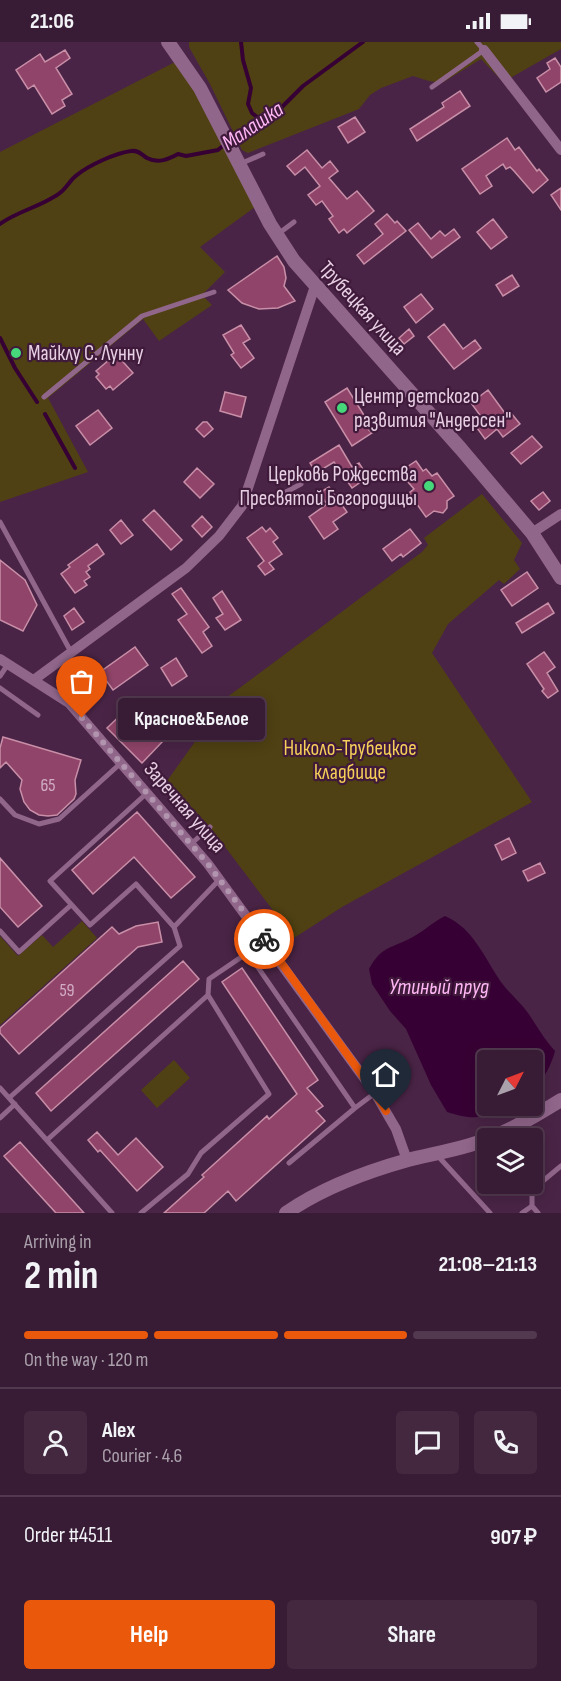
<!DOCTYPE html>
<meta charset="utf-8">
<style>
:root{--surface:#381b34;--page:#432840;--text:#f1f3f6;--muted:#aba1ac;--line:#52394f;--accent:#ea580c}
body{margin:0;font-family:"Sofia Sans Condensed",sans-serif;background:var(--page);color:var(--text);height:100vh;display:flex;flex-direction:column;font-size:22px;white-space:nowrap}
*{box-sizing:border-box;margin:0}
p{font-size:20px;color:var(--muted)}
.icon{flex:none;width:33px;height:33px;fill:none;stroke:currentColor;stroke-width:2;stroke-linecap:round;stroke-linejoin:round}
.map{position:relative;height:1171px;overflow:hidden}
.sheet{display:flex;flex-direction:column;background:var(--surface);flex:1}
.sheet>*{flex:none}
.needle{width:39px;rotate:48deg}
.fabs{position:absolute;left:477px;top:1008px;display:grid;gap:12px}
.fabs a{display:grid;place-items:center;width:66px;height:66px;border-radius:6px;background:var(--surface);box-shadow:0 3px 15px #0003,0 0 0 2px var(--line);font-size:30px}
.pin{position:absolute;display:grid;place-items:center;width:51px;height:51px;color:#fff;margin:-62px -26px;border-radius:50% 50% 50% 0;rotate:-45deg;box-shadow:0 0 6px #0007}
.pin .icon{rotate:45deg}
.courier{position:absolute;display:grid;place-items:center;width:60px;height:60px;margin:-30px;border:4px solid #ea580c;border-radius:50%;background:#fff;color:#222;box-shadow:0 2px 8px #0007}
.bubble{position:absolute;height:42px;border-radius:6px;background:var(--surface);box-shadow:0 3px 15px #0003,0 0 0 2px var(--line);font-size:20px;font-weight:700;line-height:42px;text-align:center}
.summary em{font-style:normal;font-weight:700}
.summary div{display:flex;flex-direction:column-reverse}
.summary{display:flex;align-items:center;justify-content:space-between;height:102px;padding:0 24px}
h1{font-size:39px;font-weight:700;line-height:45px}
.bar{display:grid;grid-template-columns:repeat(4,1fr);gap:9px 6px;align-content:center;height:72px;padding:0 24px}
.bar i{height:8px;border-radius:4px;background:var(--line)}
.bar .current{background:var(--accent)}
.bar p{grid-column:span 4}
.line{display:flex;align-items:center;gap:15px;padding:0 24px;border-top:2px solid var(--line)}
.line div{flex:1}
.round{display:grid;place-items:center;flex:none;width:63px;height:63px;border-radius:6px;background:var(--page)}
.cta{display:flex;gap:12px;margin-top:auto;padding:12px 24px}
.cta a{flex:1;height:69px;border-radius:6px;background:var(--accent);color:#fff;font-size:24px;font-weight:700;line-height:69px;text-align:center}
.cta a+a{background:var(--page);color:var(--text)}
.status{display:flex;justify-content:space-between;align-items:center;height:42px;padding:0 30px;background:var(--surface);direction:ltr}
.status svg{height:16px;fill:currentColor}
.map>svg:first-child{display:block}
.green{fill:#4f4113}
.water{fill:#370034}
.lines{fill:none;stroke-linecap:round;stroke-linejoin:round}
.stream{stroke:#370034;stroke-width:4}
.building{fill:#904469;stroke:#c98fa8;stroke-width:1.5}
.service{stroke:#91668b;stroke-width:5}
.minor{stroke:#91668b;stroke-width:10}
.secondary{stroke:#91668b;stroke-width:14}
.done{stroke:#b194ad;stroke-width:6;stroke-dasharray:0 10.8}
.route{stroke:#ea580c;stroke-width:8}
.poi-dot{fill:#45d77a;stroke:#3f1a3b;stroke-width:2}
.labels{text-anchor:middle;stroke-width:4.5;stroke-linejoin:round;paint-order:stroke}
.number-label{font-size:18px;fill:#d2adc5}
.street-label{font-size:21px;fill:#e8d0e4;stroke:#3f1a3b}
.poi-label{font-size:21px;fill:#e8d0e4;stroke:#3f1a3b;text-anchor:start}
.park-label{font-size:21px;fill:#f5cf58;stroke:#3f1a3b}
.water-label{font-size:22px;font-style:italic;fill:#ffb7f5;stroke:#3f1a3b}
</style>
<div class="status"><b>21:06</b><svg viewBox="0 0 49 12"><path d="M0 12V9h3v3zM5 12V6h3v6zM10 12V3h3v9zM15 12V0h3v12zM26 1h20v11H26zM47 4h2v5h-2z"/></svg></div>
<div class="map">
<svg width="561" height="1171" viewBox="0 0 561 1171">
<rect width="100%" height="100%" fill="#4a2446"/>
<!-- green -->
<path class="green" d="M189 0H561V7L503 40 481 17 442 41 429 39 413 34 381 46 370 53 359 67 248 111 242 108 210 42 189 5Z
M177 19 196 49 255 165 200 205 225 230 202 253 212 263 159 299 143 277 48 356 88 430 0 460V110Z
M482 452 522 501 514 518 520 527 504 542 499 538 448 582 432 611 532 760 342 865 294 896 210 785 167 739 226 656 422 510 428 503 424 496Z
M82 879 97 896 0 983V894L18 914 42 893 53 905Z
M174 1018 190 1036 157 1066 141 1048Z"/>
<!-- water -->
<path class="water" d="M445 874C473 886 484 915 501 940 509 951 520 960 528 971 537 984 544 997 555 1009 551 1024 544 1037 533 1047L532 1018H488V1064H511C485 1076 475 1079 447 1070L431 1043 406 987 390 969 372 942 369 927C381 905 389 907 409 897 422 891 431 881 445 874Z"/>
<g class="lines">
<!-- stream -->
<path class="stream" d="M241 0 243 18 251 46 248 62 252 71 263 80
M0 182C17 169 46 163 61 150 67 145 71 137 77 133 89 123 116 111 131 109 139 108 142 113 147 116 158 122 169 117 178 112L186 114 218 108 243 87 257 84 271 76 303 44 363 0
M0 296 15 326 37 360
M45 372 75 426"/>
</g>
<!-- building -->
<path class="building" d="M65 8 70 16 56 26 72 52 62 58 65 64 52 72 34 43 28 47 16 28 40 12 45 20Z
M555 16 561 25V40L546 50 537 36 550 27 547 21Z
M460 49 470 64 417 99 410 87 444 65 442 61Z
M355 75 365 90 348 101 338 85Z
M507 96 515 108 519 105 537 129 539 127 548 138 533 151 514 129 510 125 506 127 503 122 486 134 492 144 480 152 462 127Z
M307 108 322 126 330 119 338 129 329 136 347 157 357 149 374 169 347 191 344 187 339 191 329 177 333 174 322 159 316 163 308 153 320 144 305 125 295 133 287 124Z
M561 146V168L551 153Z
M387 172 395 181 397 179 406 189 364 222 357 213 383 192 375 182Z
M493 177 507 195 491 207 477 190Z
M418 181 431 197 440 189 445 194 454 187 460 195 432 216 409 188Z
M277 214 284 225 286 236 284 244 295 259 278 266 259 267 242 261 228 248Z
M512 233 519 244 503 254 496 243Z
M421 252 433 267 416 281 404 265Z
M444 282 463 307 475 298 481 306 454 327 428 295Z
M241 283 250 297 243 301 254 316 241 326 231 313 234 311 223 293Z
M409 287 414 294 404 302 399 296Z
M116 312 133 331 113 348 110 344 106 347 96 335 99 332 96 329Z
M347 346 372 386 369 388 372 391 352 404 325 360Z
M488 348 507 374 511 371 520 382 503 395 497 387 485 397 477 386 485 380 471 361Z
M225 350 246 355 241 375 220 369Z
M98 368 112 386 90 403 76 384Z
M203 380H207L213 387 204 395 196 387Z
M532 394 542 405 521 422 511 411Z
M339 403 352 425 359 421 368 435 352 446 334 420 316 431 310 421Z
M416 419 423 429 426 427 432 434 437 431 454 454 447 459V466L443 471 434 469 426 475 409 451 414 447 408 440 412 437 404 427Z
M197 426 214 442 200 456 184 440Z
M329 445 347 470 333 480 338 487 324 497 309 475 327 462 319 451Z
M543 450 550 459 539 468 531 459Z
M154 468 182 498 171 508 143 478Z
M202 474 212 485 202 495 192 484Z
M121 478 133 493 121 502 110 488Z
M262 485 266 490 270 486 278 496 273 500 282 512 269 521 274 527 265 533 258 524 264 519 247 496Z
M410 487 421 501 403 515 401 512 392 519 383 507Z
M97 502 104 512 88 524 90 527 86 530 90 535 84 539 87 543 75 551 61 532 70 525 68 523Z
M0 518 25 538 37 563 23 589 0 578Z
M527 530 538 546 512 564 501 548Z
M181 546 209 585 203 590 212 604 202 611 178 578 187 572 172 552Z
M222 549 241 578 225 588 216 576 223 572 213 556Z
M548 561 554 571 522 591 516 581Z
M74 566 84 580 72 588 64 574Z
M135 605 148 623 113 648 100 630Z
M544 610 555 625 547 631 558 649 548 656 542 649 544 647 527 622Z
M176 616 187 634 172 644 161 626Z
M129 665 163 699 142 721 107 686Z
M3 695 81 718 75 738 76 752 74 757 57 773 48 774 39 773 30 768 24 760 20 747 22 738 6 720 0 726V706Z
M137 770 195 835 171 856 134 815 93 852 72 828Z
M509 796 516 811 502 818 495 803Z
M0 816 42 864 18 885 0 865Z
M540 821 545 831 528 839 523 829Z
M158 880 162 900 138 905 19 1012 0 991V986L112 885 119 892 136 884Z
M183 919 199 937 51 1069 36 1051Z
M242 926 318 1038 307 1046 323 1064 316 1069 325 1079 236 1159 228 1149 204 1171H164L204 1135 202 1133 267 1074 269 1077 297 1052 222 940Z
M97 1090 118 1113 136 1096 163 1125 137 1149 100 1108 98 1110 88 1098Z
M20 1100 84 1171H56L4 1114Z"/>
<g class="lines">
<!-- service -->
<path class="service" d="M432 45 484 8 477 0
M240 122 263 112
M278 192 294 180
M44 355 142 274 214 250
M246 452 267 460 301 442
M0 480 71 610
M0 634 8 622
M0 646 38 673
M147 751 50 839 90 883 136 842 174 885 220 837
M0 757 15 773 39 782 59 777 121 721
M191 802 210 785
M0 889 19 910 71 863
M248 911 355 1066 375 1051
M0 1046 112 1171
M9 1056 180 904 174 885
M0 1076 15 1062
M47 1098 208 953 209 937 265 899
M437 1113 490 1171
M289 1121 355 1066
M141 1171 188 1132 201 1111 269 1052 208 953
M522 1171 532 1164
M538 1171 532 1164V1148L561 1124"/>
<!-- minor -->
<path class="minor" d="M484 8 561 108
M532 491 561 472
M0 617 69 661 208 822 375 1051 396 1087 407 1118
M35 637 186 526 219 494 242 464 315 244"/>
<!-- secondary -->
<path class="secondary" d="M168 0 200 46 270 182 294 219 461 407 532 491 561 536
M286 1171C322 1146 365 1130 408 1118 428 1113 450 1109 470 1103 503 1093 532 1076 561 1058"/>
</g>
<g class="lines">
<!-- done -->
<path class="done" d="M82 676 208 822 264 897"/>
<!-- route -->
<path class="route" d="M264 897 375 1051 386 1069"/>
</g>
<!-- markers -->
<g class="poi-dot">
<circle cx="16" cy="311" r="6"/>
<circle cx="342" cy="366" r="6"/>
<circle cx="429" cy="444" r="6"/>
</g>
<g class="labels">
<!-- number labels -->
<g class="number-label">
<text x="48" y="749">65</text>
<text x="67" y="954">59</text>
</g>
<!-- street labels -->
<g class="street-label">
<text transform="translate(363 266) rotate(48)" y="7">Трубецкая улица</text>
<text transform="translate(185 765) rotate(49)" y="7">Заречная улица</text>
</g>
<!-- poi labels -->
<g class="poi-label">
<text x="28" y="318">Майклу С. Лунну</text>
<text x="354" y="361">Центр детского<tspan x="354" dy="24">развития "Андерсен"</tspan></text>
<text x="417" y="439" text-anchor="end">Церковь Рождества<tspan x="417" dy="24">Пресвятой Богородицы</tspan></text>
</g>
<!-- park labels -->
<g class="park-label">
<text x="350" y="713">Николо-Трубецкое<tspan x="350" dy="24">кладбище</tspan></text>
</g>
<!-- water labels -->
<g class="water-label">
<text transform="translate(252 83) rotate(-34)" y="8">Малашка</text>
<text x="439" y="952">Утиный пруд</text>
</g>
</g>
</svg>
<div class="fabs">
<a><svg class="needle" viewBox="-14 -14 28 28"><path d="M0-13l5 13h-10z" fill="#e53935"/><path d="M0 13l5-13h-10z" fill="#aba1ac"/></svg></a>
<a><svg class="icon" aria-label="layers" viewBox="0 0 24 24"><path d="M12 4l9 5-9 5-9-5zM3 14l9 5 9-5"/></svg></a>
</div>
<div class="pin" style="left:82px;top:676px;background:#ea580c"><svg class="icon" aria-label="bag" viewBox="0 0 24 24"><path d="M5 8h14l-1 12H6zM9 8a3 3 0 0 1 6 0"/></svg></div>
<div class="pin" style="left:386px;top:1069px;background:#1f2937"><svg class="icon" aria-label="home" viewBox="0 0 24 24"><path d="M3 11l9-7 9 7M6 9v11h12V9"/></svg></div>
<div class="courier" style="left:264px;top:897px"><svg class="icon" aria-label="bike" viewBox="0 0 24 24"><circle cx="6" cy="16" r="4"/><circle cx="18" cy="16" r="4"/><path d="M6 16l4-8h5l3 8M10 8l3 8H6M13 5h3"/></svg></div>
<div class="bubble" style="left:118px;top:656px;width:147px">Красное&amp;Белое</div>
</div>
<section class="sheet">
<div class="summary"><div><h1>2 min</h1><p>Arriving in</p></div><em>21:08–21:13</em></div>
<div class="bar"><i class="current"></i><i class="current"></i><i class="current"></i><i></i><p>On the way · 120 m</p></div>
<div class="line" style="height:108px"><a class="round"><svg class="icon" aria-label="person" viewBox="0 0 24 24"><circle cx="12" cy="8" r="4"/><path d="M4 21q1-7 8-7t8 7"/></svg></a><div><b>Alex</b><p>Courier · 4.6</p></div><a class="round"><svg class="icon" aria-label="chat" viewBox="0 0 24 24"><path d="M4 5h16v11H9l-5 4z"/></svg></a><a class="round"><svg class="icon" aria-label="phone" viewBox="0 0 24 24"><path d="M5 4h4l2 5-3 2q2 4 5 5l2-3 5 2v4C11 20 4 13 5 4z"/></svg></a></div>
<div class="line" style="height:78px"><div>Order #4511</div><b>907 ₽</b></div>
<div class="cta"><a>Help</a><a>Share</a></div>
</section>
